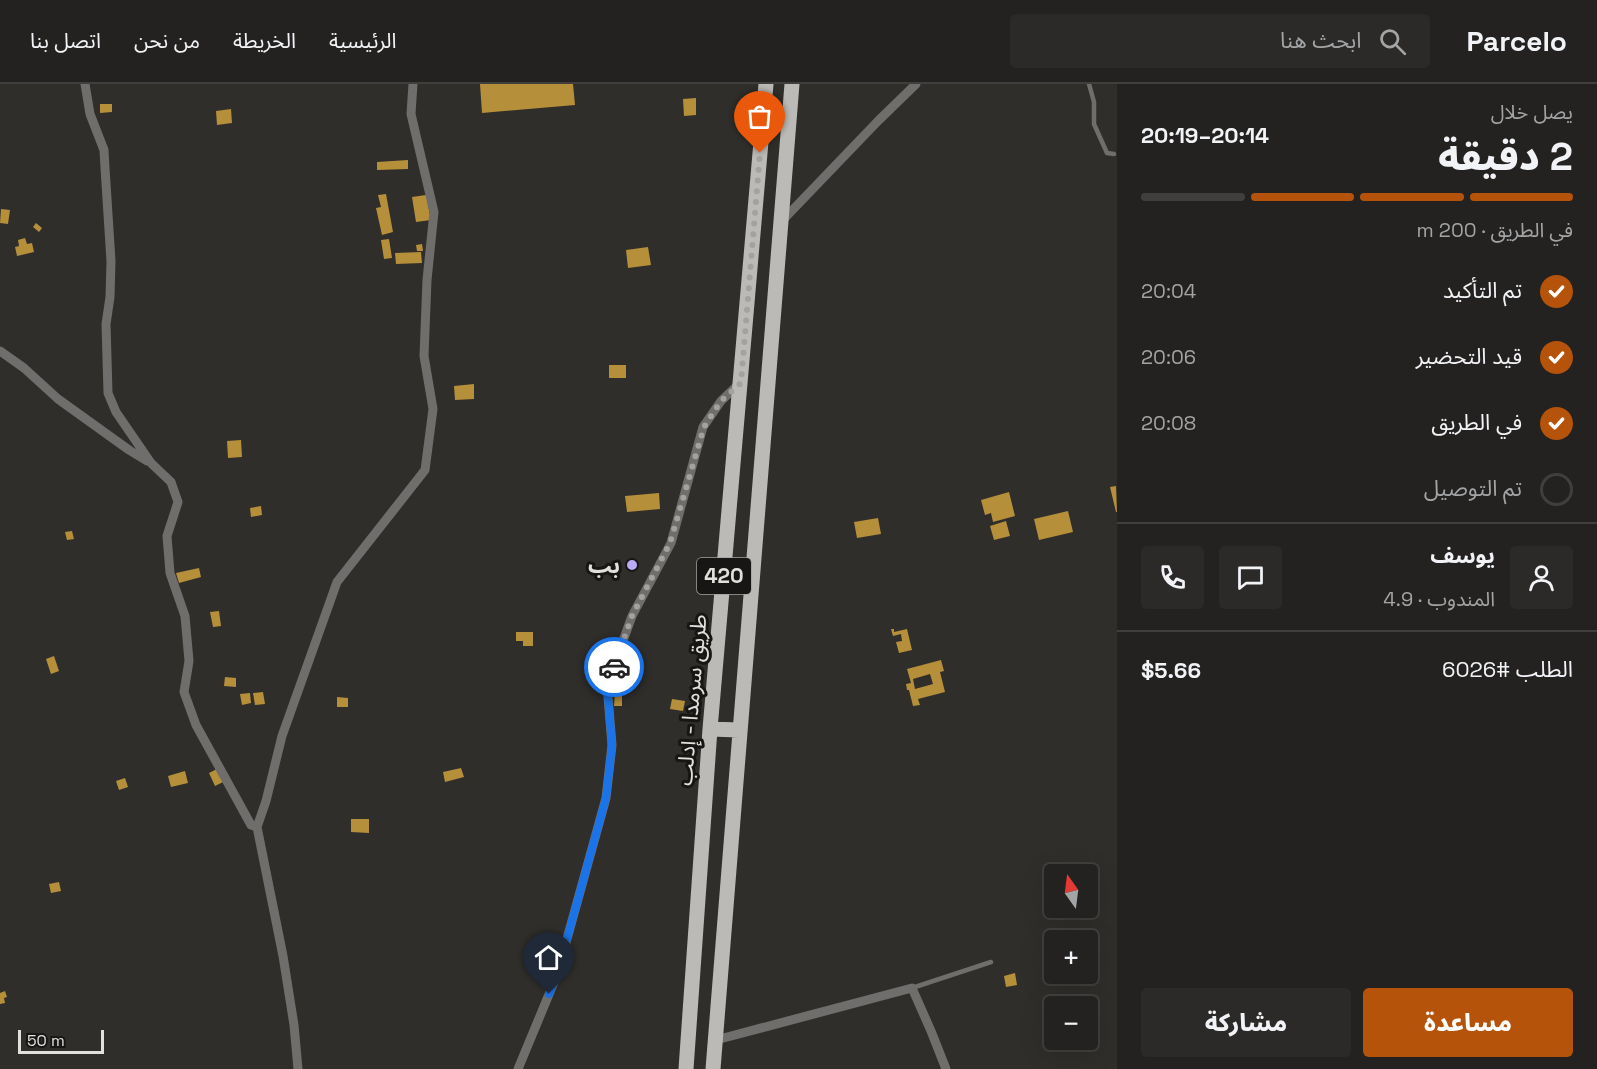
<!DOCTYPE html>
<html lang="ar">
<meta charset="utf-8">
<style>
:root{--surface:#242220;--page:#2c2a29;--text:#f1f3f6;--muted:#a3a4a5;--line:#413f3e;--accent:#b45309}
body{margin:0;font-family:"Space Grotesk","Noto Sans Arabic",sans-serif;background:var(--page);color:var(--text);direction:rtl;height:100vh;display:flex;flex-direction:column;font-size:22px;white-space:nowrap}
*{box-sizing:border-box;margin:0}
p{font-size:20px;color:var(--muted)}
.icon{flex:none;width:33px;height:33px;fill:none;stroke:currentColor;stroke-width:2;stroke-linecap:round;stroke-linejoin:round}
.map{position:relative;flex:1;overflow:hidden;direction:ltr}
.sheet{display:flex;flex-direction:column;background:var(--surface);width:480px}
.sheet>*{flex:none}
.needle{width:39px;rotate:346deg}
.buttons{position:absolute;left:1044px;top:780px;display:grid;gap:12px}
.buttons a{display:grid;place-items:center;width:54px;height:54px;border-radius:6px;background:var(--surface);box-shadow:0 6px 24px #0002,0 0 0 2px var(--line);font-size:30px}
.scale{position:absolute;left:18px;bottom:15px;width:86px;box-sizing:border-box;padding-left:6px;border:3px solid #e1e0dd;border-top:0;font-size:16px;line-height:21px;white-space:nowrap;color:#e1e0dd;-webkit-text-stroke:4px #171615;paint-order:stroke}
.pin{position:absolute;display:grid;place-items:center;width:51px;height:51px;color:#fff;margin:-62px -26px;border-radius:50% 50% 50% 0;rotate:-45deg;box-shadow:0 0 6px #0007}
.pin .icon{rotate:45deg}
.courier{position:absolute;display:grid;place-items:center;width:60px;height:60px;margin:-30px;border:4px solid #1a73e8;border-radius:50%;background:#fff;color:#222;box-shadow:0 2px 8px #0007}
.head em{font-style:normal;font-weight:800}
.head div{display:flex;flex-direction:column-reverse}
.head{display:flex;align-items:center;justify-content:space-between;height:102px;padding:0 24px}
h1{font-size:39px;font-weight:800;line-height:45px}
.bar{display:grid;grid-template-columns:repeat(4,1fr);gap:9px 6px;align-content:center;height:72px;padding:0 24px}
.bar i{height:8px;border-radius:4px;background:var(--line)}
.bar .active{background:var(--accent)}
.bar p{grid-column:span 4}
.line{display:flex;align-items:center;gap:15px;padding:0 24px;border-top:2px solid var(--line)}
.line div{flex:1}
.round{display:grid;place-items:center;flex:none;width:63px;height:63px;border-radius:6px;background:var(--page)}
ol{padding:0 24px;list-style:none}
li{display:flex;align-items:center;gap:18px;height:66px}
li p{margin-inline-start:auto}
li .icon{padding:6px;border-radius:50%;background:var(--accent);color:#fff;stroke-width:4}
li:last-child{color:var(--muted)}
li i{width:33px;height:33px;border:3px solid var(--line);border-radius:50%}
.button{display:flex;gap:12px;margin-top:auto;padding:12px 24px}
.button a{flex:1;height:69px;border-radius:6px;background:var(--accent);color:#fff;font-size:24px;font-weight:800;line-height:69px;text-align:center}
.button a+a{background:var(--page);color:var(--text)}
header{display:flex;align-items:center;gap:36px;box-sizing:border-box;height:84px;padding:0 30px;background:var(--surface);border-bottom:2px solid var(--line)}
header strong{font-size:28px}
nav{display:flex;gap:33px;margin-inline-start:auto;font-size:21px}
.search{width:420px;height:54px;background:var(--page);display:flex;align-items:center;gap:15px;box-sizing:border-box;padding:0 21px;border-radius:6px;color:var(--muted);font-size:22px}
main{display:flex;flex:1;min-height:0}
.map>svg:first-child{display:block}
.building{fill:#b68f3a;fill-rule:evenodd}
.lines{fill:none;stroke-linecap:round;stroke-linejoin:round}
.service{stroke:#6f6e6d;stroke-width:4.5}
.minor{stroke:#6f6e6d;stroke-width:9}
.trunk{stroke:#bcbab6;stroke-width:15}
.done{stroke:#a3a29f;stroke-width:6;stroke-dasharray:0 10.8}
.route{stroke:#1a73e8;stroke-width:8}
.poi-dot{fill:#bbaaf6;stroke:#171615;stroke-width:2}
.labels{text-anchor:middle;stroke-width:6;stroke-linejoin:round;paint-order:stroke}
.shield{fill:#171615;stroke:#a4a3a1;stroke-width:1.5}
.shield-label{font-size:21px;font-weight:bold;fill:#e1e0dd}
.poi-label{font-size:22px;font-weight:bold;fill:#e1e0dd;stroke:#171615;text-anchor:end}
.street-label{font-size:22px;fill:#e1e0dd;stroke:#171615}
</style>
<header>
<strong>Parcelo</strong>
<div class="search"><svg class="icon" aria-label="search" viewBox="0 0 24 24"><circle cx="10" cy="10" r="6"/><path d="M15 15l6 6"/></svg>ابحث هنا</div>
<nav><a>الرئيسية</a><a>الخريطة</a><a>من نحن</a><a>اتصل بنا</a></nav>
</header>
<main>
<section class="sheet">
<div class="head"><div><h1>2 دقيقة</h1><p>يصل خلال</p></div><em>20:14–20:19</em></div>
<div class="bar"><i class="active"></i><i class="active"></i><i class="active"></i><i></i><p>في الطريق · 200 m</p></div>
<ol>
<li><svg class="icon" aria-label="check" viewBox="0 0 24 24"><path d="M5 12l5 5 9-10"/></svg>تم التأكيد<p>20:04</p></li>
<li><svg class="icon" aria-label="check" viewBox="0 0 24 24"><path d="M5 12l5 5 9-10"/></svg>قيد التحضير<p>20:06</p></li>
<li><svg class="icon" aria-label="check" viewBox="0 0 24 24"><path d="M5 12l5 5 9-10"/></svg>في الطريق<p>20:08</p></li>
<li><i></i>تم التوصيل</li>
</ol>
<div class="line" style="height:108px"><a class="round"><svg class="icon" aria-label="person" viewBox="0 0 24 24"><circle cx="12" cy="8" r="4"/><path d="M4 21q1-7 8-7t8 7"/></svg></a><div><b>يوسف</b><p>المندوب · 4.9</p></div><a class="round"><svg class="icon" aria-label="chat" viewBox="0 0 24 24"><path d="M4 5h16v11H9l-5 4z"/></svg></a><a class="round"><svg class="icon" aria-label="phone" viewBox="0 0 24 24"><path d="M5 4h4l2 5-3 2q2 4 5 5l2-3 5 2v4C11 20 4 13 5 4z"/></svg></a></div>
<div class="line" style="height:78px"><div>الطلب #6026</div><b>$5.66</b></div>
<div class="button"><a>مساعدة</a><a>مشاركة</a></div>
</section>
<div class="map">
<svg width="1117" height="985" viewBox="0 0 1117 985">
<rect width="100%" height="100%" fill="#302e2b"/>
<!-- building -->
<path class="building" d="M480 0H573L575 21 482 29Z
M696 14V31L684 32 683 15Z
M100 20H112V28L100 29Z
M231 25 232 39 217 41 216 27Z
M408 76V85L377 86V78Z
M386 110 393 148 382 151 376 124 381 123 378 111Z
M426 111 431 136 416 138 412 113Z
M1 125 10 126 8 140 0 139Z
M36 139 42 144 39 148 33 143Z
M25 154 27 160 32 159 34 168 17 172 15 163 19 162 18 156Z
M389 155 392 174 384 175 381 156Z
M422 160 423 167H417L416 161Z
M648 163 651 181 628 184 626 166Z
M421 168 422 179 396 180 395 169Z
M609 281H626V294H609Z
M474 300V315L455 316 454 302Z
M241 356 242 373 228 374 227 357Z
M1116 402 1117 428H1116L1110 403Z
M1009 408 1015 432 993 438 991 429 985 431 981 416Z
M659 409 660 425 627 428 625 412Z
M261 422 262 431 251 433 250 424Z
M1068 427 1073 448 1039 456 1034 435Z
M878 434 881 450 857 454 854 438Z
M1006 437 1010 452 994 456 990 442Z
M72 447 74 455 67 456 65 448Z
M199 484 201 493 179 499 176 489Z
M219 527 221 542 213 543 210 528Z
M891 545H894V548L907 545 912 566 899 569 896 558 902 557 901 550 893 552Z
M516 548H533V562H523V557H516Z
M54 572 59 587 51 590 46 575Z
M941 576 944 587 940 588 945 608 918 615 920 621 913 622 909 606H907L906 600 911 599 907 585ZM930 590 933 600 915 605 913 595Z
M225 593 236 594V603L224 602Z
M263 608 265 620 255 621 253 609Z
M615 608H622V622H614Z
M250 609 251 619 242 621 240 610Z
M337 613 348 614V623H337Z
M672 615 685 617 683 627 670 625Z
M461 684 464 693 445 698 443 688Z
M217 685 223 698 215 702 209 689Z
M185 687 188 699 171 703 168 692Z
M125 694 128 703 119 706 116 697Z
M351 735H369V749L351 748Z
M59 798 61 807 51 809 49 800Z
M1015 889 1017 901 1006 903 1004 892Z
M5 907 7 913 4 914 5 919 0 920V909Z"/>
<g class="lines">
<!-- service -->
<path class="service" d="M1089 0 1094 18V40L1107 69 1114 70
M912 904 991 878"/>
<!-- minor -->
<path class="minor" d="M85 0 90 30 104 66 105 84 111 177 110 213 106 240 108 309 116 328 151 379 171 398 178 418 167 452 170 489 185 532 189 577 184 608 196 641 251 741 257 743
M781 138 878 37 916 0
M0 267 24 284 58 315 129 366 147 377
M716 956 912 904 931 947 946 985
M298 985 294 941 283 872 257 743 266 717 282 652 337 498 425 386 433 325 424 272 427 196 434 128 411 30 413 0
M518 985 557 891 606 714 612 661 607 601 632 532 671 459 703 343 721 317 740 299"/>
<!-- trunk -->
<path class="trunk" d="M710 645 739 646
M686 985 710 645 766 0
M713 985 792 0"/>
</g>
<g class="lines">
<!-- done -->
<path class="done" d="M614 583 632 532 670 459 704 343 721 317 741 299 760 69"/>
<!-- route -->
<path class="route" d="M549 910 557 891 606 714 612 661 607 601 614 583"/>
</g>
<!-- markers -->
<circle class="poi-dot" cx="632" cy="481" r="6"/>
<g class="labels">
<!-- shield labels -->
<rect class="shield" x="697" y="474" width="54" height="36" rx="4.5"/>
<g class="shield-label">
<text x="724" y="499">420</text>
</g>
<!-- poi labels -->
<g class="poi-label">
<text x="620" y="489">بب</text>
</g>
<!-- street labels -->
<g class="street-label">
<text transform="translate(691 616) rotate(-85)" y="8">طريق سرمدا - إدلب</text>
</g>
</g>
</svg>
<div class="buttons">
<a><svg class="needle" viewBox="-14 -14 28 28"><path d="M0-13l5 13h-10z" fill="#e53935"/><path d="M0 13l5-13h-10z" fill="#a3a4a5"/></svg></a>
<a>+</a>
<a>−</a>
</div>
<div class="scale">50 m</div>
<div class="pin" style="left:760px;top:69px;background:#ea580c"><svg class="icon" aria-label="bag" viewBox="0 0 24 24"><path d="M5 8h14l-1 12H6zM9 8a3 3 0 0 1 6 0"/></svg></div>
<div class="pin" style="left:549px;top:910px;background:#1f2937"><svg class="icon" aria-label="home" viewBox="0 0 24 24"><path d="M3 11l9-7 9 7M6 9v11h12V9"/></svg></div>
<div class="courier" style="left:614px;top:583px"><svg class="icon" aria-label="car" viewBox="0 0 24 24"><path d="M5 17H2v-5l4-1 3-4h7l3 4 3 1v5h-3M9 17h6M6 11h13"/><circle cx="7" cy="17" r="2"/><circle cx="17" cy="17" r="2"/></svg></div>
</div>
</main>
